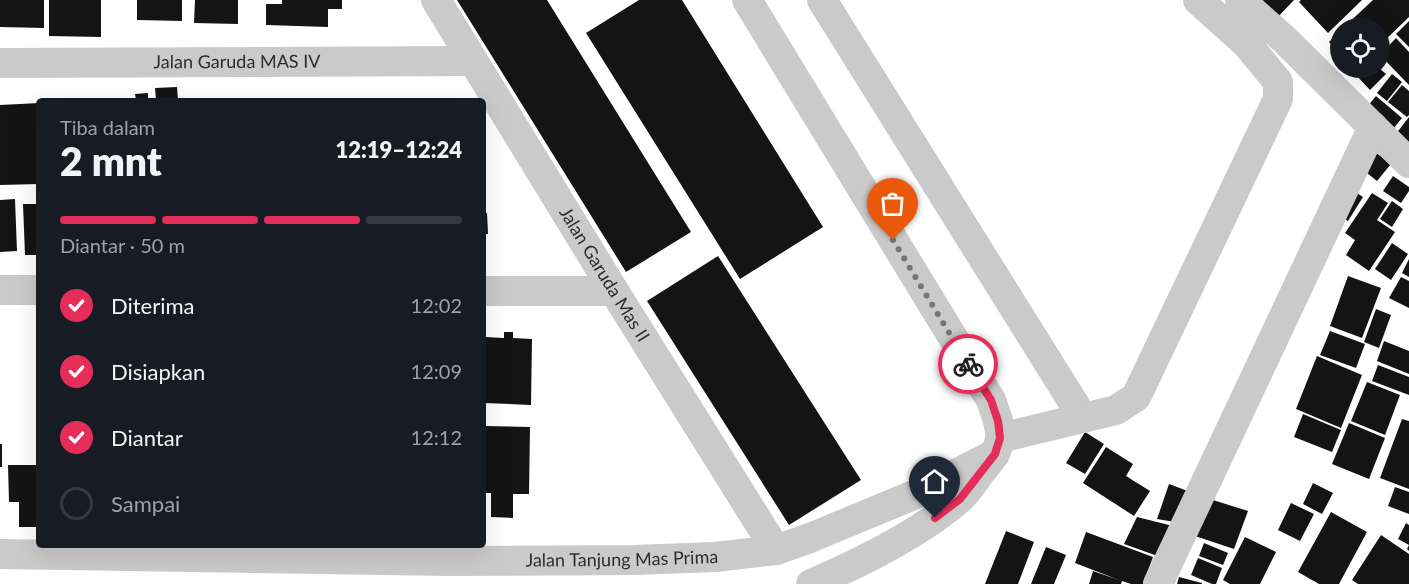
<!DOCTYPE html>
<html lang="id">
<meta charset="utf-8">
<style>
:root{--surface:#171b24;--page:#242831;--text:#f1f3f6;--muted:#9ea1a6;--line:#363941;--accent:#e42e59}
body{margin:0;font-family:Lato,sans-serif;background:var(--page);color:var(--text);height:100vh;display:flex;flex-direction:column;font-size:22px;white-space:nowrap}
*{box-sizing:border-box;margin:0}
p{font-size:20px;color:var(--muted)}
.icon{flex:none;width:33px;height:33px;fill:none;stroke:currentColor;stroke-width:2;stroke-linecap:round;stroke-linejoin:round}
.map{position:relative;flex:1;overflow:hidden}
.side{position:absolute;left:36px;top:98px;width:450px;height:450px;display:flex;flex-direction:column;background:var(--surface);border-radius:6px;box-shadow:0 6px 24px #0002}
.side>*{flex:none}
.controls{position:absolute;left:1330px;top:18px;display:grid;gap:12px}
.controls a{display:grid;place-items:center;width:60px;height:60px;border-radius:50%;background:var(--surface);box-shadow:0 6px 24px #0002;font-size:30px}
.pin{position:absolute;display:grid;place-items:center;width:51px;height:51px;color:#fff;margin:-62px -26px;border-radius:50% 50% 50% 0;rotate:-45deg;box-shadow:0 0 6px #0007}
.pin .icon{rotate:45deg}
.courier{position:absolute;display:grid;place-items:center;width:60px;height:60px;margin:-30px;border:4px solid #e42e59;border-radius:50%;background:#fff;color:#222;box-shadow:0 2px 8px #0007}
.head em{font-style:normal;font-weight:800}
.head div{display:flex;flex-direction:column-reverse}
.head{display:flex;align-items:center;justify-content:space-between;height:102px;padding:0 24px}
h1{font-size:39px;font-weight:800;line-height:45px}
.bar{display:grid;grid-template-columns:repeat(4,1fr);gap:9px 6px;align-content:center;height:72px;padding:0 24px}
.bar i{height:8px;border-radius:4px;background:var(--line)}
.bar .current{background:var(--accent)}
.bar p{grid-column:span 4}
ol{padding:0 24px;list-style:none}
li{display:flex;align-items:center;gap:18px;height:66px}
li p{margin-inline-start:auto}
li .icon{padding:6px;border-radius:50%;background:var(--accent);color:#fff;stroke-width:4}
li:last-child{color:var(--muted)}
li i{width:33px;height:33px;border:3px solid var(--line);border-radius:50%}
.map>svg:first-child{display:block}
.building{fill:#141414}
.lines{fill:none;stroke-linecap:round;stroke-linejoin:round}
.minor{stroke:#cacaca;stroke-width:30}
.done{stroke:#767676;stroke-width:6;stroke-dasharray:0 10.8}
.route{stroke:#e42e59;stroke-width:8}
.labels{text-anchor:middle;stroke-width:6;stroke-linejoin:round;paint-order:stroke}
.street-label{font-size:18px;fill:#2d2d2d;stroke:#fff}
</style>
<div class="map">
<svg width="1409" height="584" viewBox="0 0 1409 584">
<rect width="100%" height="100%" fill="#fff"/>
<!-- building -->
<path class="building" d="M0 0H44V28L0 27Z
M49 0H101V37L49 36Z
M137 0H182V21L137 20Z
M195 0H238V24L194 23Z
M282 0H342V9H328V27L266 25V4H282Z
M457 0H547L691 232 626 272Z
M639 0H682L823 227 740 279 586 33Z
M1255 0H1294L1275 20Z
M1301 0H1362L1328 33 1299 2Z
M1373 0H1409V17L1380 45V28H1343Z
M1409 21V47L1396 34Z
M1341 30V55L1329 42Z
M1396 38 1409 52V85L1380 55Z
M1362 68H1379L1386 74 1370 90 1355 74Z
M1392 74 1402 82 1387 101 1377 93Z
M1402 85 1409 91V115L1407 117 1388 102Z
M177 87 178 100H156L155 88Z
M148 93V100H136L135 94Z
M1376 96 1402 118 1389 134 1363 112Z
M39 103V184L0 185V105Z
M1409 117V152L1392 139Z
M1371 149 1391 164 1377 181 1358 166Z
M1393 176 1409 187V191L1401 203 1383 191Z
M1352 190 1363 197 1348 221 1337 214Z
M1372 193 1388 203 1377 220 1395 232 1369 271 1346 255 1355 240 1345 233Z
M15 199 17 251 0 252V200Z
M1392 201 1403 209 1392 227 1380 219Z
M23 204H39V255H25Z
M483 213H487L488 234H483Z
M1392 243 1408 254 1391 280 1375 269Z
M718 256 861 480 789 525 647 301Z
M1409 259V277L1402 273Z
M1348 276 1381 288 1362 338 1330 326Z
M1401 277 1409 281V308L1389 298Z
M1376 309 1391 315 1379 348 1364 342Z
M1330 331 1365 344 1356 368 1320 355Z
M504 332H513V338L532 339 531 405 484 403 485 337 504 338Z
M1384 341 1409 351V374L1377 361Z
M1317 356 1362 375 1341 428 1296 409Z
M1378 365 1409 377V395L1372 381Z
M1367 382 1400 395 1385 435 1351 421Z
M1303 414 1341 430 1332 452 1294 437Z
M1402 419 1409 421V489L1380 478Z
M1349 423 1385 438 1369 479 1332 464Z
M483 426 530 427 529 494H513V518L491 517V493H483Z
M1085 432 1104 444 1085 474 1066 463Z
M0 444H2V467H0Z
M1106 447 1133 464 1126 476 1150 491 1134 516 1083 483Z
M36 455H39L38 527H19V502H9L8 465H36Z
M1313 483 1333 493 1322 514 1303 504Z
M1169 484 1193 493 1175 522 1157 519Z
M1395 487 1409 492V514L1388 506Z
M1213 500 1248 511 1234 549 1195 536Z
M1291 503 1314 514 1300 541 1278 530Z
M1331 512 1367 532 1339 584H1319L1298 572Z
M1137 517 1177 527 1166 559 1124 544Z
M1406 523 1409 525V551L1407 549 1409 545 1398 539Z
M1006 531 1034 542 1018 584H985Z
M1086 532 1153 557 1143 584H1131L1122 581 1121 584H1089L1093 571 1119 580 1075 563Z
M1381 535 1409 554V584H1358L1352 580Z
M1245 537 1276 552 1260 584H1230L1223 580Z
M1204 543 1228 553 1223 565 1199 556Z
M1046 547 1066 555 1054 584H1031Z
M1198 558 1222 568 1216 584H1212L1191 575Z
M1179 577 1202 583V584H1177Z"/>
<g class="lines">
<!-- minor -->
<g class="minor">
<path id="s1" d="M436 0 614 291 776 550"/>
<path d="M747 0 991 400C995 413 1002 427 1000 440 997 453 989 462 981 472 974 481 967 493 958 500 918 535 860 563 811 584"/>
<path d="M822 0 1083 418"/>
<path d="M1240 0 1286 41 1409 163"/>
<path id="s2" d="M0 63 473 61"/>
<path d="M0 290H39"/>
<path d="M483 291H614"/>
<path d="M1000 438 1116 410 1136 397 1278 99V82L1247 44 1198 0"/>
<path id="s3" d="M0 554 450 561 634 560 715 557 776 550 810 538 916 494 995 454"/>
<path d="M1158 584 1373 127"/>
</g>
</g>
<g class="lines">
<!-- done -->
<path class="done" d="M893 240 968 364"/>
<!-- route -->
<path class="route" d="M935 518 960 499 995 454 1000 438 998 421 991 400 968 364"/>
</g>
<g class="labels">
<!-- street labels -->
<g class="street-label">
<text dy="6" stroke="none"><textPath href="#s2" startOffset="237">Jalan Garuda MAS IV</textPath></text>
<text dy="6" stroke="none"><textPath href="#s1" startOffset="322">Jalan Garuda Mas II</textPath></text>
<text dy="6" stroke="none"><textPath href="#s3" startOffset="622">Jalan Tanjung Mas Prima</textPath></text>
</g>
</g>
</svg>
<div class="controls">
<a><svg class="icon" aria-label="locate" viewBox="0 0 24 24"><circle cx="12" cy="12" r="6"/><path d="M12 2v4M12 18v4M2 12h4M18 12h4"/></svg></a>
</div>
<div class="pin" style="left:893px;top:240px;background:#ea580c"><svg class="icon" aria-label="bag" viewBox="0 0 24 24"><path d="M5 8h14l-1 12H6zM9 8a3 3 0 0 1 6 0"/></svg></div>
<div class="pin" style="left:935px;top:518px;background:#1f2937"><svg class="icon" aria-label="home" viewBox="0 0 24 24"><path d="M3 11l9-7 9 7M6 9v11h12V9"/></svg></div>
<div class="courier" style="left:968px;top:364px"><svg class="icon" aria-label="bike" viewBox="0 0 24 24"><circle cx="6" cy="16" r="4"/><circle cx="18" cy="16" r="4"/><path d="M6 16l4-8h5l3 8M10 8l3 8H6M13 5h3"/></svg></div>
<section class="side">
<div class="head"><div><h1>2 mnt</h1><p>Tiba dalam</p></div><em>12:19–12:24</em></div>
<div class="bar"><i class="current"></i><i class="current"></i><i class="current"></i><i></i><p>Diantar · 50 m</p></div>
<ol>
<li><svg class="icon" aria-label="check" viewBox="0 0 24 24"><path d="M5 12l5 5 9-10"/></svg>Diterima<p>12:02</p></li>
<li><svg class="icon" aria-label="check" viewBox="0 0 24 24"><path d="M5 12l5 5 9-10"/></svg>Disiapkan<p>12:09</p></li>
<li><svg class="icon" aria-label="check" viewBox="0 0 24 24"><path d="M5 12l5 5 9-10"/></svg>Diantar<p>12:12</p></li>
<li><i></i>Sampai</li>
</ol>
</section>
</div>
